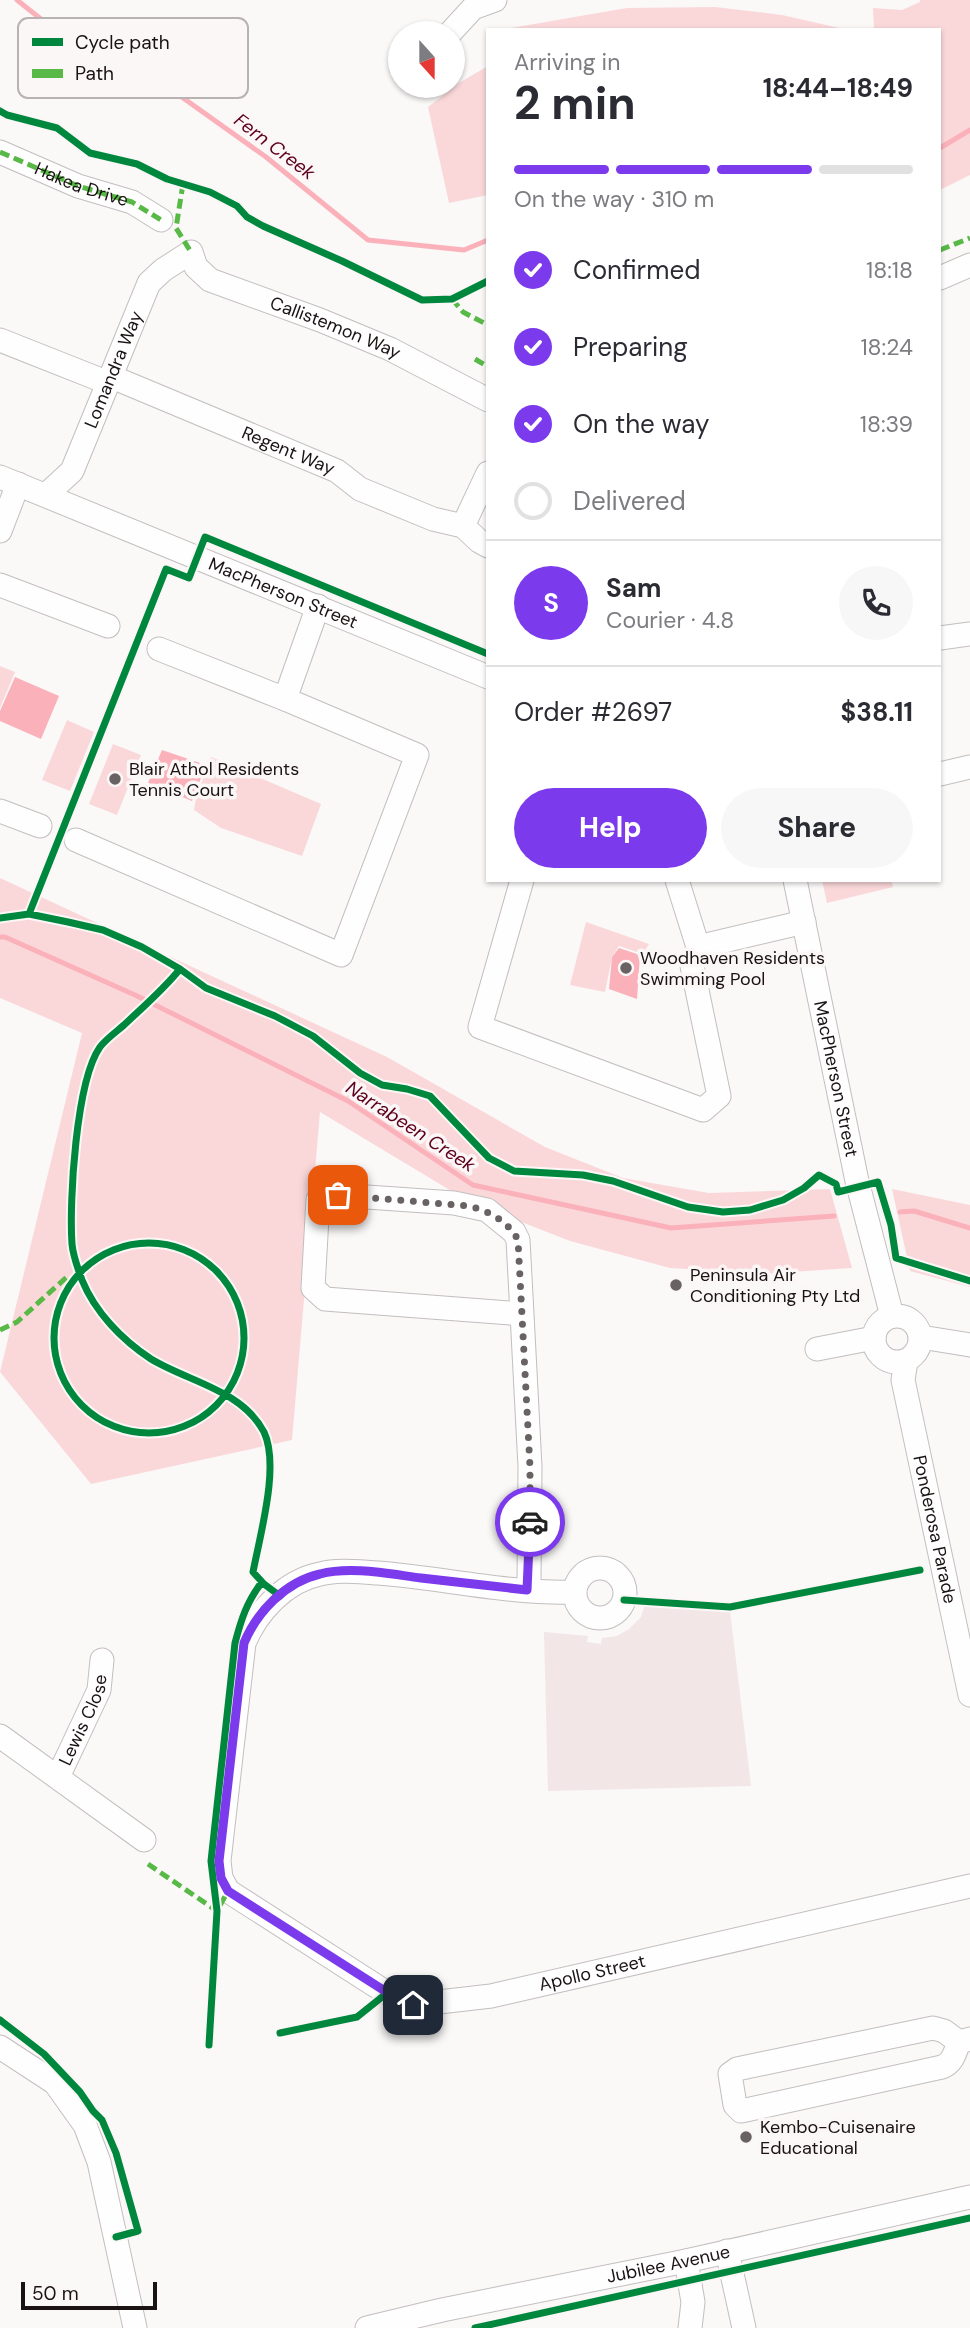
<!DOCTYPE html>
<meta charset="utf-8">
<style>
:root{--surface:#fff;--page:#f7f7f7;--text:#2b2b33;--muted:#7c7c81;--line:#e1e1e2;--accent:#7c3aed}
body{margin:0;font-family:"DM Sans",sans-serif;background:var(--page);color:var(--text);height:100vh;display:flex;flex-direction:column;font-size:26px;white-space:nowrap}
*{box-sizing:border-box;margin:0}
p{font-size:23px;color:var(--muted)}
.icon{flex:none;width:38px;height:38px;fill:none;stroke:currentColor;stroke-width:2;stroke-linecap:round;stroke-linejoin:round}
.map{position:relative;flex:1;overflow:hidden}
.sheet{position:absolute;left:486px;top:28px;width:455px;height:854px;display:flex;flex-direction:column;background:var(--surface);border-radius:0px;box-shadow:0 2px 5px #0004}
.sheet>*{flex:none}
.needle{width:46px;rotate:159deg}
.tools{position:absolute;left:388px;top:21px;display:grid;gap:14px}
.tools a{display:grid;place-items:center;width:77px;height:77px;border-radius:50%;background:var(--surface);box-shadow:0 2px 5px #0004;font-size:35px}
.scale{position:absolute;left:21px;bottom:18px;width:136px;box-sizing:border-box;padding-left:7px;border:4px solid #1a1213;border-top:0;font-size:19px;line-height:24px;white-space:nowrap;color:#1a1213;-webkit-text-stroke:5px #fcf7f7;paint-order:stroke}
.pin{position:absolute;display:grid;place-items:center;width:60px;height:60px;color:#fff;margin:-30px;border-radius:14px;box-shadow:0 4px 10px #0006}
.courier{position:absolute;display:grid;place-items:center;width:70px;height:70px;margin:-35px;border:5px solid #7c3aed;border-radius:50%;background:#fff;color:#222;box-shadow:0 2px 9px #0007}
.headline em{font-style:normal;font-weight:700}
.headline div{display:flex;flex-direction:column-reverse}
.headline{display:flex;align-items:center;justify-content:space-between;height:119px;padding:0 28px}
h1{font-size:46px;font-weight:700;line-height:52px}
.bar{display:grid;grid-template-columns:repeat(4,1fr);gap:10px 7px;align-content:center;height:84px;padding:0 28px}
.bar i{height:9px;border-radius:5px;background:var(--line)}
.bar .active{background:var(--accent)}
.bar p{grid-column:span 4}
.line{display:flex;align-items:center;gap:18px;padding:0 28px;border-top:2px solid var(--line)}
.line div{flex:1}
.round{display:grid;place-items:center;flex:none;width:74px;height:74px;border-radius:37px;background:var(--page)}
ol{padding:0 28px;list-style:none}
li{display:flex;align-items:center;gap:21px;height:77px}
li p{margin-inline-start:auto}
li .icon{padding:7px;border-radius:50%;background:var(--accent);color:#fff;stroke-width:4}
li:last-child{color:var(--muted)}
li i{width:38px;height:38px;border:4px solid var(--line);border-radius:50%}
.primary-button{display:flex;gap:14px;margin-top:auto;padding:14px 28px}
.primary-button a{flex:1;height:80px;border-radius:42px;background:var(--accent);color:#fff;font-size:28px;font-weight:700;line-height:80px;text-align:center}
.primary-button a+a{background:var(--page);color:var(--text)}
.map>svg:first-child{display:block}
.built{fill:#f2e6e7}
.green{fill:#fad8da}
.water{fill:#fab1ba}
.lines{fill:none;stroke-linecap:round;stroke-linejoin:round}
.stream{stroke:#fab1ba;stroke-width:5}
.minor-casing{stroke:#c3bebf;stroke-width:25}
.minor{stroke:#fefefe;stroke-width:23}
.quiet{stroke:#58b947;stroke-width:5;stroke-dasharray:10 5;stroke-linecap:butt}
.cycleway-casing{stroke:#fcf7f7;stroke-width:11}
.cycleway{stroke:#00873e;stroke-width:7}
.done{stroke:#696263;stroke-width:7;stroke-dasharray:0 12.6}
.route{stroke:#7c3aed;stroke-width:9}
.poi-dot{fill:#696263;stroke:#fcf7f7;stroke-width:2.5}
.labels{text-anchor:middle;stroke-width:7;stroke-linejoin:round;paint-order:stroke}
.street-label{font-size:18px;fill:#1a1213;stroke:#fcf7f7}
.poi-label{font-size:18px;fill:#1a1213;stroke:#fcf7f7;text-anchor:start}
.water-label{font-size:19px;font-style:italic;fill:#5d001d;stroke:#fcf7f7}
.key{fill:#fcf7f7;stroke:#b8b2b3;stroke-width:2}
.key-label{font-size:19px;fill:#1a1213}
</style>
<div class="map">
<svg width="970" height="2328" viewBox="0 0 970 2328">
<rect width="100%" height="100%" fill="#fbf8f8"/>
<!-- built -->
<path class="built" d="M645 1604 730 1611 751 1786 548 1791 544 1632 588 1636 587 1642 601 1644 602 1638 617 1636 629 1629 641 1617Z"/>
<!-- green -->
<path class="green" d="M920 0H970V175L940 190V30H874L873 8 902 10 920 2Z
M715 7 782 15 848 30H500L627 8Z
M488 66V195L449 203 428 107 459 83Z
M0 666 15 672 0 708Z
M67 720 94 732 70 791 42 780Z
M113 744 141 755 117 815 89 804Z
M211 757 321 804 302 856 221 828 194 810 196 798Z
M0 878 387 1057 545 1147 623 1178 709 1193 830 1189 852 1268 761 1274 670 1268 570 1241 468 1201 320 1112 292 1440 91 1484 0 1372 82 1033 0 998Z
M822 880H891L893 887 827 903Z
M586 922 649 944 643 954 619 946 612 957 605 992 570 985Z
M892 1189 970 1205V1287L910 1271Z"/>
<!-- water -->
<path class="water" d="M15 677 59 696 41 739 0 721V711Z
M162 750 206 765 192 801 148 783Z
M619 948 640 955 637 999 609 989 612 957Z"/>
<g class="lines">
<!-- stream -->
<path class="stream" d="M17 0 56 31 155 78 266 157 368 240 464 250 488 240
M940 148 970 130
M0 937H5L135 995 348 1101 473 1185 671 1228 834 1216
M900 1212 914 1211 970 1228"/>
<defs>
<g id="minor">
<path d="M450 33 473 8 495 0"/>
<path id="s1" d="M0 152 78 186 132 202 161 220"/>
<path d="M940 278 970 265"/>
<path d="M0 340 96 378"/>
<path id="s2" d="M112 377 337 471 360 489 433 519 463 526 479 541 488 546"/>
<path id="s3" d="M0 477 488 677"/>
<path id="s4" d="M46 495 72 471 149 283 163 270 191 252 196 267 210 280 320 320 390 349 488 400"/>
<path d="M463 526 488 473"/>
<path d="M0 531 18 484"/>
<path d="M0 585 108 626"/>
<path d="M940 638 970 634"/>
<path d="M159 649 285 699"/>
<path d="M940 774 970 767"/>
<path d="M0 811 40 826"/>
<path d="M76 840 341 955 417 755 285 699 318 606"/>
<path d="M522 880 480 1027 703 1110 719 1096 692 966 698 947 677 880"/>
<path id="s5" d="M795 880 857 1181 892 1316"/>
<path d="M698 947 804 922"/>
<path d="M522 1314 518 1240 514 1232 487 1210 454 1203 338 1195 324 1196 318 1200 313 1288 325 1299 522 1314 530 1467 529 1581 527 1590"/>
<circle cx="897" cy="1339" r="23"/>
<path d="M921 1337 970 1345"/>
<path d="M817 1349 874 1338"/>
<path id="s6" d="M906 1361 903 1380 970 1695"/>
<circle cx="600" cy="1593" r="25"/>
<path id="s7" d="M574 1592C509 1594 443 1578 378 1573 359 1572 339 1569 320 1574 285 1581 257 1612 244 1643L219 1861 221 1878 228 1891 387 1993 413 2005 491 1996 970 1886"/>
<path d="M0 1736 144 1840"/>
<path id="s8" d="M58 1777 99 1690 102 1660"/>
<path d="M959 2042C955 2052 953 2063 942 2067L746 2110 741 2111 735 2105 730 2074 737 2069 933 2028 944 2031 959 2042 970 2039"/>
<path d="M0 2047 55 2083 85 2125 99 2162 135 2328"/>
<path d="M727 2251 744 2328"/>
<path d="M686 2261 693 2302 690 2328"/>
<path id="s9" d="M367 2328 442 2310 686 2261 970 2197"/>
</g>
</defs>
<!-- minor casing -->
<use href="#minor" class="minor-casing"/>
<!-- minor -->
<use href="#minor" class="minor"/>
<!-- quiet -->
<path class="quiet" d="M0 152 78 186 132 202 161 220
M183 184 176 228 191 252
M940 250 970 238
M452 299 463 312 488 325
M475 359 488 367
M0 1330 17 1322 69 1275
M148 1864 217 1911 228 1891"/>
<defs>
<path id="cycleway" d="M0 111 7 115 57 128 90 153 137 164 167 179 210 192 237 206 247 217 263 226 342 261 422 300 452 299 488 281
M29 914 166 569 189 578 205 537 488 654
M0 918 29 914 68 922 103 930 142 947 180 969 206 988 275 1016 313 1036 360 1073 382 1085 407 1089 430 1096 489 1158 514 1171 583 1175 613 1181 688 1207 723 1212 750 1210 783 1200 804 1188 819 1175 836 1184 838 1192 878 1182 891 1225 896 1258 970 1281
M180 969C163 990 143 1007 124 1025 116 1032 106 1039 100 1047 76 1081 69 1202 72 1244 73 1256 78 1269 82 1280 95 1312 122 1340 151 1359 189 1382 242 1390 264 1432 280 1466 260 1535 253 1572L264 1584 280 1596
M54 1338a95 95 0 1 1 190 0a95 95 0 1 1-190 0Z
M624 1600 730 1607 920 1570
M0 2020 44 2054 80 2092 93 2111 102 2120 116 2153 138 2231 116 2237
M280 2033 357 2017 387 1993
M209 2045 217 1911 211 1861 235 1643C241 1620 247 1601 262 1582
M475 2328 970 2218"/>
</defs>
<!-- cycleway casing -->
<use href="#cycleway" class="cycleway-casing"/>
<!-- cycleway -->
<use href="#cycleway" class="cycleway"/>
</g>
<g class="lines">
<!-- done -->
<path class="done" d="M338 1195 469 1206C489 1211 508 1221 518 1240L530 1467V1522"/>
<!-- route -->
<path class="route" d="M413 2005 399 2000 228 1891 221 1878 219 1861 244 1643C257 1612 285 1582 320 1574 351 1566 389 1574 421 1578 456 1582 492 1586 527 1590L530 1522"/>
</g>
<!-- markers -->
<g class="poi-dot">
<circle cx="115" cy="779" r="7"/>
<circle cx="626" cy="968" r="7"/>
<circle cx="676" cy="1285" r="7"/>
<circle cx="746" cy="2137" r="7"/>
</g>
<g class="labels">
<!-- street labels -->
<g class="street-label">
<text dy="6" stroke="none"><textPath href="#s1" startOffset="88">Hakea Drive</textPath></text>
<text dy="6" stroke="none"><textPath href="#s4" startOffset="460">Callistemon Way</textPath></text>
<text dy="6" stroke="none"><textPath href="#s4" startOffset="145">Lomandra Way</textPath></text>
<text dy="6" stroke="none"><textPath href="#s2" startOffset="191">Regent Way</textPath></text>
<text dy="6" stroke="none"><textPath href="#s3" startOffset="306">MacPherson Street</textPath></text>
<text dy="6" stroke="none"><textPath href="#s5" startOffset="203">MacPherson Street</textPath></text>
<text dy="6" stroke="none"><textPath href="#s6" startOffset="172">Ponderosa Parade</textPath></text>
<text dy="6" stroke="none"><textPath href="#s8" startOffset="63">Lewis Close</textPath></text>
<text dy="6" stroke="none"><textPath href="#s7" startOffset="1013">Apollo Street</textPath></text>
<text dy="6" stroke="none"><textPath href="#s9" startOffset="308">Jubilee Avenue</textPath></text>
</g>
<!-- poi labels -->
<g class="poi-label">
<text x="129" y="775">Blair Athol Residents<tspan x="129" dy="21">Tennis Court</tspan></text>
<text x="640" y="964">Woodhaven Residents<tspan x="640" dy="21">Swimming Pool</tspan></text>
<text x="690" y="1281">Peninsula Air<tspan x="690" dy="21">Conditioning Pty Ltd</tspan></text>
<text x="760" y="2133">Kembo-Cuisenaire<tspan x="760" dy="21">Educational</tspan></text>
</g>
<!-- water labels -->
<g class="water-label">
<text transform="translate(275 146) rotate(37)" y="7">Fern Creek</text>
<text transform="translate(411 1126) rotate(33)" y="7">Narrabeen Creek</text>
</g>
</g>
<!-- legend -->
<rect x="18" y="18" width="230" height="80" rx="10" class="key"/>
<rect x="32" y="38" width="31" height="8" fill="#00873e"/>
<rect x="32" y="69" width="31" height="9" fill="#58b947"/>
<g class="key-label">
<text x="75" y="49">Cycle path</text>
<text x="75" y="80">Path</text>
</g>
</svg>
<div class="tools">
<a><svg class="needle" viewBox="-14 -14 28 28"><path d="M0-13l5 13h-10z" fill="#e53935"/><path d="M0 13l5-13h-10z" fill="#7c7c81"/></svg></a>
</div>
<div class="scale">50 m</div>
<div class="pin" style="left:338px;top:1195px;background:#ea580c"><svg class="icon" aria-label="bag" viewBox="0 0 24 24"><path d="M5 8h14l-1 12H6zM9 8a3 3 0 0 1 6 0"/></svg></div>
<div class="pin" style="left:413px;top:2005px;background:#1f2937"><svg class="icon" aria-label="home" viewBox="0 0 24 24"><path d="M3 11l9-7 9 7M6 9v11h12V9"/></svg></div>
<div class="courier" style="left:530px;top:1522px"><svg class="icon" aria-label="car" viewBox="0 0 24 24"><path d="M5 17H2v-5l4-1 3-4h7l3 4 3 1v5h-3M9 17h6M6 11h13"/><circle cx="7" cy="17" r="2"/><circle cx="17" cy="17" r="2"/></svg></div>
<section class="sheet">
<div class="headline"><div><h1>2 min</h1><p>Arriving in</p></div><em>18:44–18:49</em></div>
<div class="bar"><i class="active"></i><i class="active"></i><i class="active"></i><i></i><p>On the way · 310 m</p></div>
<ol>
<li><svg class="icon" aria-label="check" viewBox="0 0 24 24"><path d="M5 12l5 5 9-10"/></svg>Confirmed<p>18:18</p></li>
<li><svg class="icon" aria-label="check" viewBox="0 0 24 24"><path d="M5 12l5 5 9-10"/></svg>Preparing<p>18:24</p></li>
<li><svg class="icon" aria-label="check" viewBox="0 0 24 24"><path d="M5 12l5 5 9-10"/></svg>On the way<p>18:39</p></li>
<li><i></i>Delivered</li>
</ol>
<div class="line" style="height:126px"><b class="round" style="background:var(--accent);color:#fff">S</b><div><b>Sam</b><p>Courier · 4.8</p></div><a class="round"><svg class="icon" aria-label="phone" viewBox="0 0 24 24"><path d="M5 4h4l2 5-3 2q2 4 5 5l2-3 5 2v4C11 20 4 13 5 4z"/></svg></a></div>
<div class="line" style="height:91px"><div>Order #2697</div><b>$38.11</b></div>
<div class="primary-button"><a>Help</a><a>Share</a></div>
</section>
</div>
